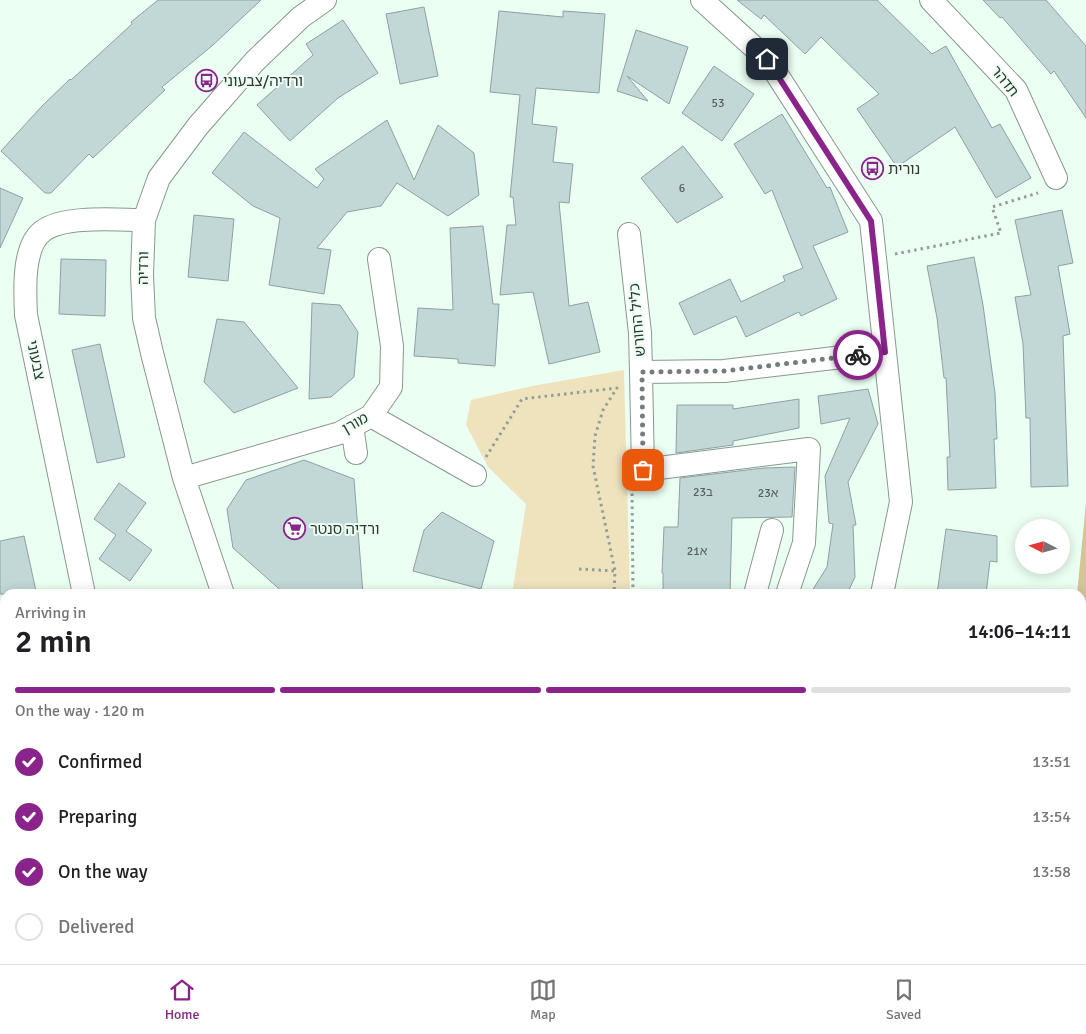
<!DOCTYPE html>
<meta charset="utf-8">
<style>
:root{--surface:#fff;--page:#f2f2f2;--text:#202124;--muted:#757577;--line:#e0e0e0;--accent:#8a248b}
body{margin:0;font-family:Signika,"Noto Sans Hebrew",sans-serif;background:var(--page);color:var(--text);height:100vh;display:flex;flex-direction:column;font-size:19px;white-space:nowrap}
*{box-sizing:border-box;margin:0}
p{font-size:16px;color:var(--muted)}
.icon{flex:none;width:28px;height:28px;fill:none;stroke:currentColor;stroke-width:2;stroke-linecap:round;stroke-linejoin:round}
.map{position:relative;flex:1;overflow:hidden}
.details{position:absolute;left:0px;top:589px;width:1086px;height:376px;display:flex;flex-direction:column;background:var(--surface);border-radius:15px 15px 0 0;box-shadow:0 2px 12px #0003}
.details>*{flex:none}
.needle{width:32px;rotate:276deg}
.buttons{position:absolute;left:1015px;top:519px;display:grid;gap:10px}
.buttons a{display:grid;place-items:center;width:55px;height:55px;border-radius:50%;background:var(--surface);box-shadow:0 2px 12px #0003;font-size:25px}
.pin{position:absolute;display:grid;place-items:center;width:42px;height:42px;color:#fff;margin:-21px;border-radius:10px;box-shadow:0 2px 8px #0006}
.courier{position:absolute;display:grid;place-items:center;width:50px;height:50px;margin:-25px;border:4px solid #8a248b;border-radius:50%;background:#fff;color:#222;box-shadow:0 1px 6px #0007}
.summary em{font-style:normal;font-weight:600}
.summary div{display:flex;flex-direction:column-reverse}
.summary{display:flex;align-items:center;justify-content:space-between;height:85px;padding:0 15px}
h1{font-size:32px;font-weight:600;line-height:38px}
.bar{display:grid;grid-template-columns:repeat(4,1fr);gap:8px 5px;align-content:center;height:60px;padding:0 15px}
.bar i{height:6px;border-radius:4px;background:var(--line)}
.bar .on{background:var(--accent)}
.bar p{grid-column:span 4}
ol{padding:0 15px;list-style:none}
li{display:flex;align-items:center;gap:15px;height:55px}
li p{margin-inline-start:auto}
li .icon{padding:5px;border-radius:50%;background:var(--accent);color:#fff;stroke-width:4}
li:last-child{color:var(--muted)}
li i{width:28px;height:28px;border:2px solid var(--line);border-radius:50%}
.tab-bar{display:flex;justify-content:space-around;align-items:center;height:70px;border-top:1px solid var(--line);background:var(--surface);font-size:14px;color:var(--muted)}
.tab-bar a{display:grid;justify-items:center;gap:2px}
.tab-bar .on{color:var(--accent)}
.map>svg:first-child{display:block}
.green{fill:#efe3be}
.forest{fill:#d4c599}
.building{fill:#c1d8d7;stroke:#8ca2a1}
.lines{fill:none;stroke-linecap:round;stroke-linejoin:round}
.minor-casing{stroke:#87998e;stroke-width:24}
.path{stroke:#929f97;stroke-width:3;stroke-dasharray:2.5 4;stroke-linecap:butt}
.minor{stroke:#fff;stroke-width:22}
.done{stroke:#727e77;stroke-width:5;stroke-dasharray:0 9}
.route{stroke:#8a248b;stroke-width:6}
.labels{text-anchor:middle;stroke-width:4;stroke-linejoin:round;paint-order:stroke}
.number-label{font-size:12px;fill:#55605d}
.poi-label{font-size:15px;fill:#313834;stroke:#ecfff3;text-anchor:start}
.street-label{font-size:15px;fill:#313834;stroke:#ecfff3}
</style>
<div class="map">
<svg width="1086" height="964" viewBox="0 0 1086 964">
<rect width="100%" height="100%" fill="#ecfff3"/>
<!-- green -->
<path class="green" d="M624 370 630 594H512L526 504 488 467 466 425 471 400 532 386Z
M581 960H664L663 964H581Z"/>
<!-- forest -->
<path class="forest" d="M1086 503V914L1081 921V594H1077Z
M0 776 5 804V960H33L34 964H0Z
M960 960H1051L1048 964H957Z"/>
<!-- building -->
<path class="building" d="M158 0H261L213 45 162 87 165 90 93 158 89 154 51 193H45L1 151 42 106 70 79 71 80 132 24 131 22Z
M737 0H877L932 54 946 46 992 128 1000 124 1031 178 996 198 955 127 897 167 857 109 879 94 821 37 805 54 764 15 761 19Z
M983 0H1046L1086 46V118L1054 71 1051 74 1002 17 1000 18Z
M424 7 438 76 400 84 386 14Z
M499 11 563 17V11L605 14 599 93 536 88 532 124 557 127 553 162 573 164 569 203 559 202 569 306 588 302 600 352 549 364 533 292 500 295 507 225H516L513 197H510L520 95 490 92Z
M343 20 378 73 338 98 290 141 257 105 313 55 306 44Z
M636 30 688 47 669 104 627 76 648 101 617 91Z
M714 66 754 94 722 141 682 113Z
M782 114 827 188 830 187 848 232 813 246 837 299 801 316 799 312 746 337 736 316 694 335 679 303 730 279 741 302 785 281 783 276 803 268 772 190 765 194 734 144Z
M387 120 414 180 438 125 474 153 479 195 448 216 397 183 381 206 347 212 317 248 331 250 324 294 269 285 280 218 253 206 212 173 244 132 317 188 324 179 315 169Z
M683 146 723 197 677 223 641 178Z
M0 188 23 198 0 248Z
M1062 210 1073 263 1058 266 1070 334 1063 336 1068 486 1031 487 1030 418H1026L1023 344 1015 297 1031 295 1015 220Z
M194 215 234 219 228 281 188 277Z
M483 226 493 304H499L495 366 458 363V359L414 356 418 308 453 310 450 228Z
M974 257 983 305 995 393 997 439H994L996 488 948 490 947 457H950L946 378H944L937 318 927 266Z
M61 259 106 260 105 316 59 314Z
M312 303 340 305 358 332 354 377 331 397 309 399Z
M217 319 244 322 298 388 234 413 204 382Z
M100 344 125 457 97 463 72 350Z
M868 389 878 424 848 482 856 525H853L855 577 847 594H810L827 567 833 524 829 523 825 476 850 418 821 424 818 396Z
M799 399V428L733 441V445L676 453 677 405H733V409Z
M304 460 354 479 363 594H285L233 548 227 509 246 480Z
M795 467 792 517 732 518 730 594H663V573H662L664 527H678L680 478 764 468Z
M119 483 146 503 126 531 152 550 130 581 99 559 116 535 94 519Z
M442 512 494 541 481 589 413 571 424 530Z
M946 529 997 536V562L990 561 986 594H937Z
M24 536 36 591 22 594H0V541Z"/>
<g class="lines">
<defs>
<path id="minor" d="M702 0 767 59 871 221 901 502 882 594
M931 0 1016 90 1056 178
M629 234 640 333 641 372 724 371 885 352
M641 372 643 470 809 449 804 543 787 594
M371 416 475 475
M352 426 356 453
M184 478 340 433 371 416 391 387 392 346 379 259
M84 594 26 315C25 292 22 246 43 231 64 215 118 220 144 220
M223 594 184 478 152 353 144 318 142 275 144 220 159 178 198 126 255 61 301 17 325 0
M755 594 772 530
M161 960V964
M325 960 326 964
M390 960 391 964
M537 964 539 960
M748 964 750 960"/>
</defs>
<!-- minor casing -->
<use href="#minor" class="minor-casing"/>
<!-- path -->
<path class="path" d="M895 254 1001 233 992 207 1038 193
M486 457 522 399 617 388 603 410 595 436 593 466 615 571 614 594
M632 487 633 594
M579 569 615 571
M598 964 599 960
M656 964V960"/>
<!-- minor -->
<use href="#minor" class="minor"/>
</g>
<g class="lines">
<!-- done -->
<path class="done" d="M643 470 642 372 724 371 858 355"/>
<!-- route -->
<path class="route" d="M767 59 871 221 885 352 858 355"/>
</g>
<!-- icons -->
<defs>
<symbol id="bus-ring" viewBox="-11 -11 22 22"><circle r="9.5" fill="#ecfff3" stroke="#8a248b" stroke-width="1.5"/><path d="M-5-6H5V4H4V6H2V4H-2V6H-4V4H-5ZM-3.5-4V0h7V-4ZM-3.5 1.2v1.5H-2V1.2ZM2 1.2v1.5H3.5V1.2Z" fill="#8a248b"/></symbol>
<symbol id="supermarket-ring" viewBox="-11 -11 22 22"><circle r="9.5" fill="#ecfff3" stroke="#8a248b" stroke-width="1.5"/><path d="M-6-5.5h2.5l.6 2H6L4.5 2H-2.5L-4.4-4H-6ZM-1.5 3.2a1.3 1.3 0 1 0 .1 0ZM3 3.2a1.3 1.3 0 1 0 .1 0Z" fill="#8a248b"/></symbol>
</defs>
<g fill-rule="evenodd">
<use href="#bus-ring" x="194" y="68" width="25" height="25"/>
<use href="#bus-ring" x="860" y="156" width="25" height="25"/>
<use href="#supermarket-ring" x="282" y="516" width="25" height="25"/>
</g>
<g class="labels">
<!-- number labels -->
<g class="number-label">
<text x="718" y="107">53</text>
<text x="682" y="192">6</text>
<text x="703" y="496">23ב</text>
<text x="768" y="497">23א</text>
<text x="697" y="555">21א</text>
</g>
<!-- poi labels -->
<g class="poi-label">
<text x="223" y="86">ורדיה/צבעוני</text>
<text x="888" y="174">נורית</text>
<text x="310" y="534">ורדיה סנטר</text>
</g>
<!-- street labels -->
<g class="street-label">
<text transform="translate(1005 81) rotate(51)" y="5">תדהר</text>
<text transform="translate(143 268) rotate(-89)" y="5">ורדיה</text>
<text transform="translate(637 320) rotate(-95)" y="5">כליל החורש</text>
<text transform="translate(36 360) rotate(78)" y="5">צבעוני</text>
<text transform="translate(355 423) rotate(-30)" y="5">מורן</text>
</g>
</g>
</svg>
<div class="buttons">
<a><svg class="needle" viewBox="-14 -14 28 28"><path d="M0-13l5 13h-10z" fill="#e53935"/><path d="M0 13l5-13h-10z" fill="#757577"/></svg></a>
</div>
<div class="pin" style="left:643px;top:470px;background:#ea580c"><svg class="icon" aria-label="bag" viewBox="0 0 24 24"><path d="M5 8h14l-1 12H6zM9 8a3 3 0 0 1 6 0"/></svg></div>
<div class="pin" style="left:767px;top:59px;background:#1f2937"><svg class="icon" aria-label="home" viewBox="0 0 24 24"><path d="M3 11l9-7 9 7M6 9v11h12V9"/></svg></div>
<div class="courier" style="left:858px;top:355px"><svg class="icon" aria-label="bike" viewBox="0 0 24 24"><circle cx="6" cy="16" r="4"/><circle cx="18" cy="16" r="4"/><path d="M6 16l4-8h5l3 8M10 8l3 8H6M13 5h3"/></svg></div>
<section class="details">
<div class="summary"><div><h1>2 min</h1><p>Arriving in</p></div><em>14:06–14:11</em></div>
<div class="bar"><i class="on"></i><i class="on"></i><i class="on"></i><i></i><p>On the way · 120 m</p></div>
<ol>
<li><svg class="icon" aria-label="check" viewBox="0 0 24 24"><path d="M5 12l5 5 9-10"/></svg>Confirmed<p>13:51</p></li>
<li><svg class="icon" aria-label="check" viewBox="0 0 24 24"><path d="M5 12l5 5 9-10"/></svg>Preparing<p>13:54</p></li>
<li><svg class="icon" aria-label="check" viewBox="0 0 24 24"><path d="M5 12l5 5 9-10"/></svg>On the way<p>13:58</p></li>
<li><i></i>Delivered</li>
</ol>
</section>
</div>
<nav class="tab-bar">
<a class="on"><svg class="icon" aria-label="home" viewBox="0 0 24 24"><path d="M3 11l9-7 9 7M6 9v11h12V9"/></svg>Home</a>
<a><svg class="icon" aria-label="map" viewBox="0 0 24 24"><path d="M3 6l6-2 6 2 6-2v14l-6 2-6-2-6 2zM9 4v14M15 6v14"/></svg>Map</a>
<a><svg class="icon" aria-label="saved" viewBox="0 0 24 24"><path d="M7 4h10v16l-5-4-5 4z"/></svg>Saved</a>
</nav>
